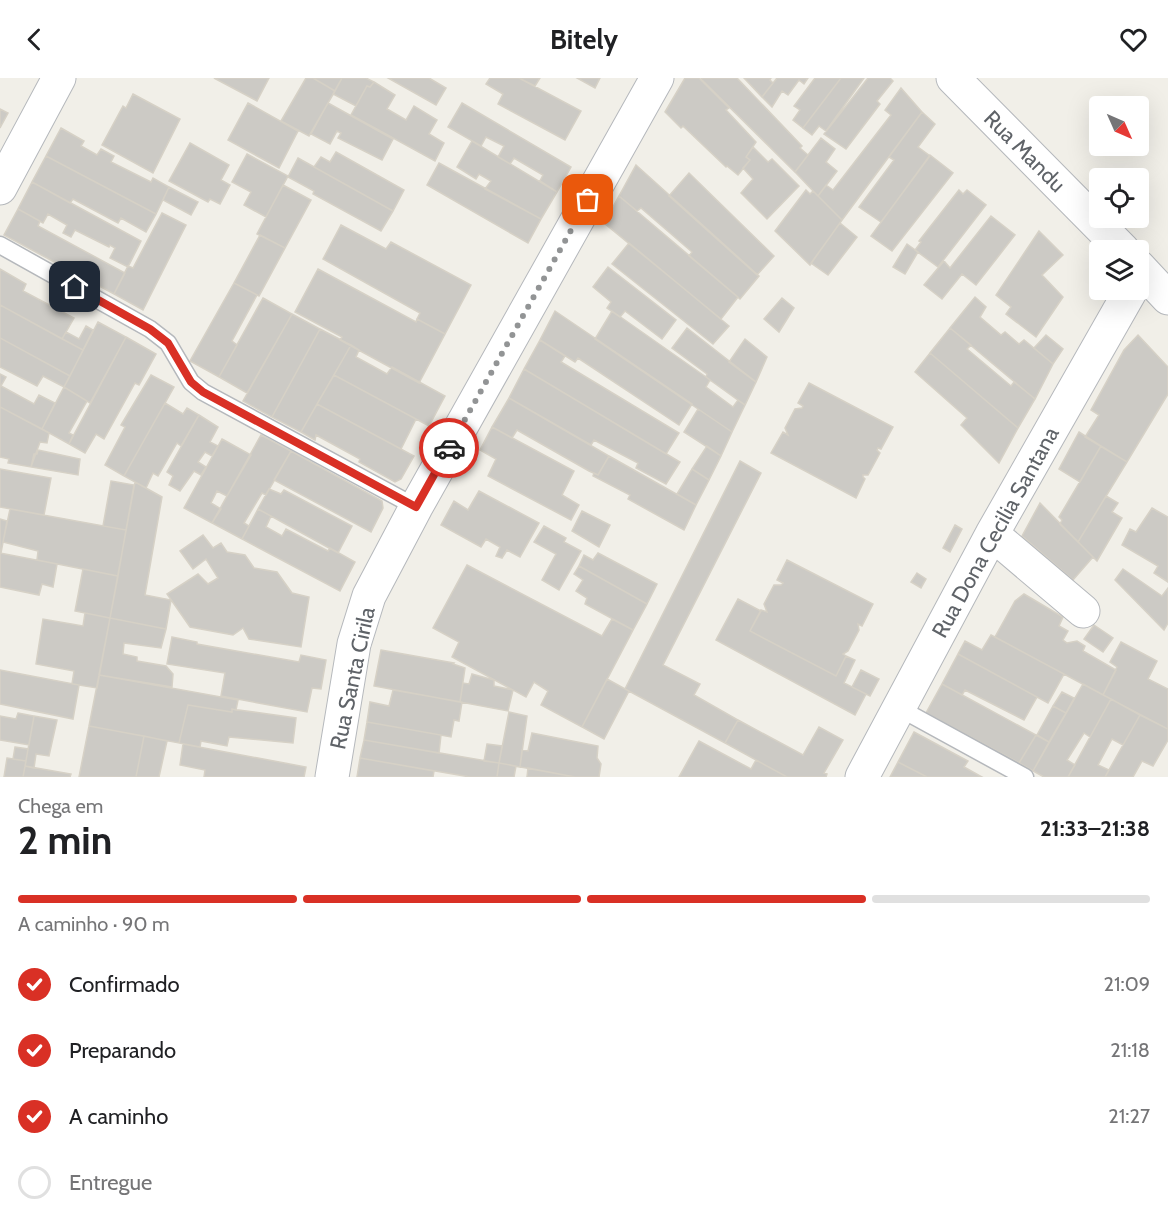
<!DOCTYPE html>
<html lang="pt">
<meta charset="utf-8">
<style>
:root{--surface:#fff;--page:#f2f2f2;--text:#202124;--muted:#757577;--line:#e0e0e0;--accent:#d93025}
body{margin:0;font-family:Cabin,sans-serif;background:var(--page);color:var(--text);height:100vh;display:flex;flex-direction:column;font-size:22px;white-space:nowrap}
*{box-sizing:border-box;margin:0}
p{font-size:20px;color:var(--muted)}
.icon{flex:none;width:33px;height:33px;fill:none;stroke:currentColor;stroke-width:2;stroke-linecap:round;stroke-linejoin:round}
.map{position:relative;height:699px;overflow:hidden}
.drawer{display:flex;flex-direction:column;background:var(--surface);flex:1}
.drawer>*{flex:none}
.needle{width:39px;rotate:135deg}
.fabs{position:absolute;left:1089px;top:18px;display:grid;gap:12px}
.fabs a{display:grid;place-items:center;width:60px;height:60px;border-radius:6px;background:var(--surface);box-shadow:0 6px 24px #0002;font-size:30px}
.pin{position:absolute;display:grid;place-items:center;width:51px;height:51px;color:#fff;margin:-26px;border-radius:12px;box-shadow:0 3px 9px #0006}
.courier{position:absolute;display:grid;place-items:center;width:60px;height:60px;margin:-30px;border:4px solid #d93025;border-radius:50%;background:#fff;color:#222;box-shadow:0 2px 8px #0007}
.headline em{font-style:normal;font-weight:800}
.headline div{display:flex;flex-direction:column-reverse}
.headline{display:flex;align-items:center;justify-content:space-between;height:102px;padding:0 18px}
h1{font-size:39px;font-weight:800;line-height:45px}
.bar{display:grid;grid-template-columns:repeat(4,1fr);gap:9px 6px;align-content:center;height:72px;padding:0 18px}
.bar i{height:8px;border-radius:4px;background:var(--line)}
.bar .active{background:var(--accent)}
.bar p{grid-column:span 4}
ol{padding:0 18px;list-style:none}
li{display:flex;align-items:center;gap:18px;height:66px}
li p{margin-inline-start:auto}
li .icon{padding:6px;border-radius:50%;background:var(--accent);color:#fff;stroke-width:4}
li:last-child{color:var(--muted)}
li i{width:33px;height:33px;border:3px solid var(--line);border-radius:50%}
header{display:flex;justify-content:space-between;align-items:center;height:78px;padding:0 18px;background:var(--surface);font-size:27px;font-weight:800}
.map>svg:first-child{display:block}
.building{fill:#cccac5;stroke:#d6d1c6;stroke-width:1.5}
.lines{fill:none;stroke-linecap:round;stroke-linejoin:round}
.lane-casing{stroke:#b5b8bc;stroke-width:19}
.street-casing{stroke:#b5b8bc;stroke-width:35}
.lane{stroke:#fff;stroke-width:16}
.street{stroke:#fff;stroke-width:33}
.done{stroke:#929495;stroke-width:6;stroke-dasharray:0 10.8}
.route{stroke:#d93025;stroke-width:8}
.labels{text-anchor:middle;stroke-width:6;stroke-linejoin:round;paint-order:stroke}
.street-label{font-size:22px;fill:#5f6368;stroke:#fff}
</style>
<header><svg class="icon" aria-label="back" viewBox="0 0 24 24"><path d="M15 5l-7 7 7 7"/></svg>Bitely<svg class="icon" aria-label="heart" viewBox="0 0 24 24"><path d="M12 20l-8-8c-3-5 5-10 8-4 3-6 11-1 8 4z"/></svg></header>
<div class="map">
<svg width="1168" height="699" viewBox="0 0 1168 699">
<rect width="100%" height="100%" fill="#f1efe8"/>
<!-- building -->
<path class="building" d="M214 0H269L257 23Z
M306 0H313L335 13 309 58 281 43Z
M313 0H342L335 13Z
M342 0H366L374 4 370 9 367 8 356 28 333 16Z
M388 0H429L446 10 436 27Z
M490 0H519L581 33 565 62 498 26 503 16 486 6Z
M519 0H540L535 8Z
M577 0H600L595 10Z
M685 0H699L729 30 726 32 756 64 746 79 750 82 738 97 727 88 726 89 683 48 681 50 665 34Z
M703 0H737L802 68 800 70 808 77 795 94 701 1Z
M744 0H771L770 2 773 5 762 19Z
M777 0H808L804 6 799 2 788 17 782 13 772 29 762 19Z
M815 0H841L803 50 793 42 800 32 794 28Z
M841 0H864L826 53 819 48 812 57 803 50Z
M868 0H890L893 3 877 23 880 26 846 71 824 56Z
M374 4 395 17 387 31 406 42 414 28 437 42 429 56 444 65 435 83 351 37 367 8 370 9Z
M901 10 922 34 842 142 818 118 826 107 833 112 891 37 885 32Z
M133 16 180 41 153 95 102 67 123 28 126 30Z
M248 25 298 53 279 90 228 62Z
M328 25 393 61 382 82 338 60 341 55 337 53 330 66 311 56Z
M462 25 571 89 557 114 540 103 543 97 514 80 510 86 498 79 504 68 486 59 481 68 448 49Z
M0 31 8 35 0 50Z
M922 34 935 46 918 69 930 78 881 144 859 129 894 82 889 79Z
M61 50 84 63 81 68 97 77 101 71 114 78 111 84 151 104 153 100 169 109 156 136 46 78Z
M821 60 835 71 826 84 837 93 818 118 795 94Z
M472 63 557 114 541 141 485 111 491 103 479 96 476 101 457 89Z
M190 65 229 87 221 102 230 107 220 126 210 121 208 124 169 103Z
M753 69 768 84 772 81 799 108 767 141 741 115 753 101 743 90 750 82 746 79Z
M336 74 404 112 393 133 314 89 321 79 330 84Z
M247 76 288 98 266 139 244 127 251 114 232 104Z
M930 77 953 95 892 173 871 158Z
M46 78 156 136 146 154 121 140 118 145 73 121 70 125 32 104Z
M298 80 393 133 381 153 313 116 314 113 288 99Z
M439 85 541 141 528 165 427 107Z
M636 87 759 198 740 221 689 178 692 174 641 130 637 133 619 118Z
M689 95 774 178 757 197 669 118Z
M32 104 141 163 128 189 110 180 115 170 110 167 109 169 75 152 71 159 63 155 67 147 48 136 43 145 18 131Z
M283 107 311 122 285 170 257 156Z
M169 109 198 124 191 137 163 122Z
M806 112 810 116 813 113 842 142 810 187 775 153Z
M959 112 963 116 967 112 986 127 938 189 915 172 921 164 919 163Z
M619 118 738 219 721 241 604 145Z
M18 131 40 143 38 148 125 195 114 216 4 157Z
M162 135 186 147 143 232 114 216 128 188 133 190Z
M991 138 1015 157 976 207 962 196 942 221 924 207 944 183 950 190Z
M840 145 857 159 828 197 811 185Z
M341 147 386 171 391 164 471 207 445 256 417 241 420 235 323 181Z
M1039 153 1063 177 1042 197 1063 219 1036 259 1006 236 1011 229 996 217Z
M260 157 285 170 259 218 234 205Z
M629 165 729 248 713 266 612 186Z
M907 166 918 174 905 196 893 189Z
M608 189 676 242 662 261 625 233 620 239 607 230 611 224 593 209Z
M0 191 26 206 23 213 74 240 62 261 0 227Z
M318 191 416 244 417 241 445 256 419 305 340 262 342 259 295 234Z
M234 205 257 217 232 263 237 267 219 299 190 283Z
M975 219 986 229 980 239 1001 257 1005 254 1019 266 1024 262 1053 286 1035 321 950 250Z
M263 220 292 236 247 315 219 299Z
M782 220 794 230 779 254 764 241Z
M0 227 83 272 70 298 0 260Z
M555 233 692 326 679 347 578 280 575 284 540 262Z
M612 233 706 299 710 302 706 309 733 329 738 322 745 327 732 354 595 261Z
M292 236 320 251 272 339 243 323Z
M98 244 126 259 90 325 64 309Z
M86 248 93 252 83 272 62 261 66 254 79 261Z
M687 250 756 304 745 327 710 302 706 299 707 296 672 270Z
M950 250 971 267 967 271 1011 308 1014 304 1035 321 1018 350 930 275Z
M320 251 351 267 301 354 272 339Z
M1046 257 1063 271 1053 286 1034 270Z
M1138 257 1168 289V316L1127 384 1085 359 1099 337 1091 332 1124 272Z
M126 259 156 276 139 307 135 305 104 361 96 356 85 375 69 366Z
M0 260 70 298 64 309 43 298 37 308 0 289Z
M745 261 767 279 756 304 729 284Z
M540 262 565 278 561 284 679 355 666 376 524 291Z
M351 267 359 272 356 279 387 296 392 289 445 318 429 348 334 297Z
M930 275 1018 350 999 385 961 347 967 340 915 294Z
M524 291 680 384 666 406 636 390 638 385 594 362 591 367 509 320Z
M0 296 6 299 1 308 34 326 39 317 55 325 42 351 0 329Z
M151 297 174 309 124 398 105 387 125 349 121 347Z
M334 297 416 341 401 371 317 326Z
M809 305 893 349 881 371 878 370 877 372 880 375 868 397H863V399L865 401 856 420 771 375 783 354 788 357 785 350 795 331 802 330 803 328 798 325Z
M64 309 87 323 69 355 73 357 69 366 42 351Z
M509 320 609 378 598 397 589 393 517 352 512 360 492 349Z
M165 325 183 336 187 330 199 337 181 368 177 365 158 398 153 395 146 410 124 398Z
M317 326 414 378 401 401 395 404 359 384 360 381 316 357 315 362 301 354Z
M0 329 49 355 47 365 40 364 31 389 8 385 9 381 0 379Z
M698 331 732 354 721 378 684 354Z
M199 337 218 349 210 364 218 368 212 378 205 374 198 384 206 389 201 397 194 393 180 413 169 407 173 398 167 394Z
M492 349 574 393 562 417 579 427 571 442 488 398 496 381 480 372Z
M1079 354 1101 368 1080 404 1059 391Z
M261 357 291 373 266 417 262 415 244 445 249 448 242 461 212 445Z
M222 361 251 377 227 418 217 413 211 425 221 431 212 445 184 430Z
M707 368 721 378 709 402 692 391Z
M1101 368 1127 384 1078 464 1060 446 1062 442 1059 439Z
M38 372 80 381 78 397 31 389 34 376H37Z
M291 373 382 423 383 430 371 454 274 402Z
M609 378 696 427 684 452 628 421 630 417 593 398 594 395 598 397Z
M740 383 761 395 663 587 700 606 694 617 738 642 725 665 625 611Z
M0 391 51 400 44 437 0 429Z
M692 391 709 402 696 427 677 416Z
M111 403 134 407 126 452 103 448Z
M135 404 162 419 145 517 171 522 166 551 110 540Z
M269 411 281 416 284 412 352 448 338 475 258 431Z
M479 413 539 445 520 479 507 472 502 480 496 478 500 469 486 461 481 469 441 447 454 423 468 432Z
M1106 418 1118 425 1112 434 1122 440 1097 483 1078 464Z
M1040 425 1093 479 1073 502 1022 458Z
M1152 430 1168 439V504L1154 495 1158 488 1122 467 1130 451 1136 454Z
M10 431 126 452 118 498 37 482 38 473 3 464Z
M258 431 271 438 266 449 282 458 286 451 328 473 330 470 355 484 340 513 242 461Z
M582 433 610 447 599 469 572 453Z
M0 441 7 443 1 475H0Z
M955 447 962 451 950 474 943 470Z
M544 448 566 460 564 464 581 473 559 512 542 502 556 476 534 464Z
M203 457 213 470 221 465 227 474 245 477 254 490 277 494 292 515 309 519 301 569 249 561 243 550 233 557 190 549 167 516 198 496 208 506 218 500 206 481 193 491 180 473Z
M0 475 57 486 53 509 42 506 39 517 0 509Z
M598 475 657 506 647 526 579 488 584 477 593 482Z
M787 482 873 526 862 548 858 546 859 552 848 573 843 576 846 578 836 598 750 553 761 532 767 534 764 526 774 507H781L783 505 777 502Z
M467 487 602 558 612 541 633 552 582 649 541 627 548 613 534 604 526 619 452 579 459 564 433 550Z
M579 488 647 526 633 552 585 526 587 520 576 513 583 502 574 496Z
M83 491 118 498 110 540 75 533Z
M1123 491 1162 518 1168 510V545L1164 552 1115 502Z
M917 495 926 501 921 510 911 504Z
M1024 516 1063 539 1059 548 1068 553 1063 562 1067 565 1077 563 1085 568 1083 573 1116 592 1103 617 995 559 1015 523Z
M738 521 761 533 750 553 836 598 846 578 855 582 844 605 866 616 855 637 716 562Z
M85 535 110 540 97 610 72 606 74 593 36 586 43 541 83 548Z
M110 540 166 551 161 570 124 565 123 576 137 579V583L166 588 173 596 172 609 99 597Z
M1094 547 1113 560 1103 574 1084 561Z
M991 557 1064 596 1048 625 958 576 965 563 982 572Z
M172 559 197 564V566L299 584 301 577 326 582 321 611 312 610 307 634 221 618 225 595 167 586Z
M1121 564 1157 583 1148 601 1168 611V651L1103 617 1117 589 1110 584Z
M381 572 454 585 453 586 465 590 460 624 374 608Z
M958 576 1037 619 1024 642 965 612 962 617 942 606Z
M0 592 79 607 73 641 0 626Z
M861 592 879 601 870 618 852 609Z
M472 596 494 602V608L513 612 508 633 460 624 463 605 469 606Z
M99 597 238 622 236 632 232 631V634L188 627 179 665 89 648Z
M607 601 629 613 604 661 582 649Z
M942 606 1036 657 1019 685 926 635Z
M1083 606 1111 621 1090 659 1084 655 1067 682 1075 687 1068 699H1044L1033 693Z
M393 612 462 624 459 643 454 642 451 659 367 644 370 624 389 628Z
M1062 614 1074 620 1066 635 1053 628Z
M1111 621 1140 637 1123 667 1112 661 1098 687 1109 692 1105 699H1068Z
M188 627 232 634V631L296 640 293 665 229 659 227 668 201 663 200 669 179 665Z
M1053 628 1066 635 1049 664 1037 657Z
M509 634 527 638 520 689 499 685Z
M18 635 34 638 29 667 0 662V638L16 641Z
M1140 637 1168 651V662L1153 688 1142 683 1133 699H1105Z
M34 638 57 642 49 678 36 676 34 690 25 688Z
M738 642 803 677 819 649 843 662 824 695 827 696 826 699H787L725 665Z
M367 644 441 657 439 675 364 662Z
M89 648 144 658 136 699H79Z
M914 654 968 683 964 689 982 699H927L898 684Z
M532 655 598 668 597 680 601 686 599 699H575L520 689 522 672 528 673Z
M1036 657 1049 664 1033 693 1019 685Z
M144 658 167 663 159 699H136Z
M364 662 499 685 497 699H470L360 680Z
M699 663 751 691 756 682 787 699H679Z
M183 666 306 689 304 699H204L205 692 180 687Z
M487 666 502 668 499 685 484 683Z
M15 669 28 671 26 683 13 681Z
M7 680 26 683 23 699H4Z
M360 680 434 693 433 699H357Z
M898 684 927 699H890Z
M499 685 516 688 514 699H497Z
M25 688 71 696 70 699H23Z
M528 690 575 699H527Z"/>
<g class="lines">
<defs>
<path id="lane" d="M0 167 150 251 168 265 191 304 203 314 416 429
M899 630 1025 699"/>
<path id="street" d="M953 0 1123 172
M0 110 59 0
M1138 188 1168 220
M992 456 1083 533
M332 699 354 566 369 518 416 429 657 0
M862 699 992 456 1131 212"/>
</defs>
<!-- lane casing -->
<use href="#lane" class="lane-casing"/>
<!-- street casing -->
<use href="#street" class="street-casing"/>
<!-- lane -->
<use href="#lane" class="lane"/>
<!-- street -->
<use href="#street" class="street"/>
</g>
<g class="lines">
<!-- done -->
<path class="done" d="M449 370 588 122"/>
<!-- route -->
<path class="route" d="M75 209 150 251 168 265 191 304 203 314 416 429 449 370"/>
</g>
<g class="labels">
<!-- street labels -->
<g class="street-label">
<text transform="translate(1025 73) rotate(45)" y="8">Rua Mandu</text>
<text transform="translate(995 454) rotate(-61)" y="8">Rua Dona Cecilia Santana</text>
<text transform="translate(352 600) rotate(-78)" y="8">Rua Santa Cirila</text>
</g>
</g>
</svg>
<div class="fabs">
<a><svg class="needle" viewBox="-14 -14 28 28"><path d="M0-13l5 13h-10z" fill="#e53935"/><path d="M0 13l5-13h-10z" fill="#757577"/></svg></a>
<a><svg class="icon" aria-label="locate" viewBox="0 0 24 24"><circle cx="12" cy="12" r="6"/><path d="M12 2v4M12 18v4M2 12h4M18 12h4"/></svg></a>
<a><svg class="icon" aria-label="layers" viewBox="0 0 24 24"><path d="M12 4l9 5-9 5-9-5zM3 14l9 5 9-5"/></svg></a>
</div>
<div class="pin" style="left:588px;top:122px;background:#ea580c"><svg class="icon" aria-label="bag" viewBox="0 0 24 24"><path d="M5 8h14l-1 12H6zM9 8a3 3 0 0 1 6 0"/></svg></div>
<div class="pin" style="left:75px;top:209px;background:#1f2937"><svg class="icon" aria-label="home" viewBox="0 0 24 24"><path d="M3 11l9-7 9 7M6 9v11h12V9"/></svg></div>
<div class="courier" style="left:449px;top:370px"><svg class="icon" aria-label="car" viewBox="0 0 24 24"><path d="M5 17H2v-5l4-1 3-4h7l3 4 3 1v5h-3M9 17h6M6 11h13"/><circle cx="7" cy="17" r="2"/><circle cx="17" cy="17" r="2"/></svg></div>
</div>
<section class="drawer">
<div class="headline"><div><h1>2 min</h1><p>Chega em</p></div><em>21:33–21:38</em></div>
<div class="bar"><i class="active"></i><i class="active"></i><i class="active"></i><i></i><p>A caminho · 90 m</p></div>
<ol>
<li><svg class="icon" aria-label="check" viewBox="0 0 24 24"><path d="M5 12l5 5 9-10"/></svg>Confirmado<p>21:09</p></li>
<li><svg class="icon" aria-label="check" viewBox="0 0 24 24"><path d="M5 12l5 5 9-10"/></svg>Preparando<p>21:18</p></li>
<li><svg class="icon" aria-label="check" viewBox="0 0 24 24"><path d="M5 12l5 5 9-10"/></svg>A caminho<p>21:27</p></li>
<li><i></i>Entregue</li>
</ol>
</section>
